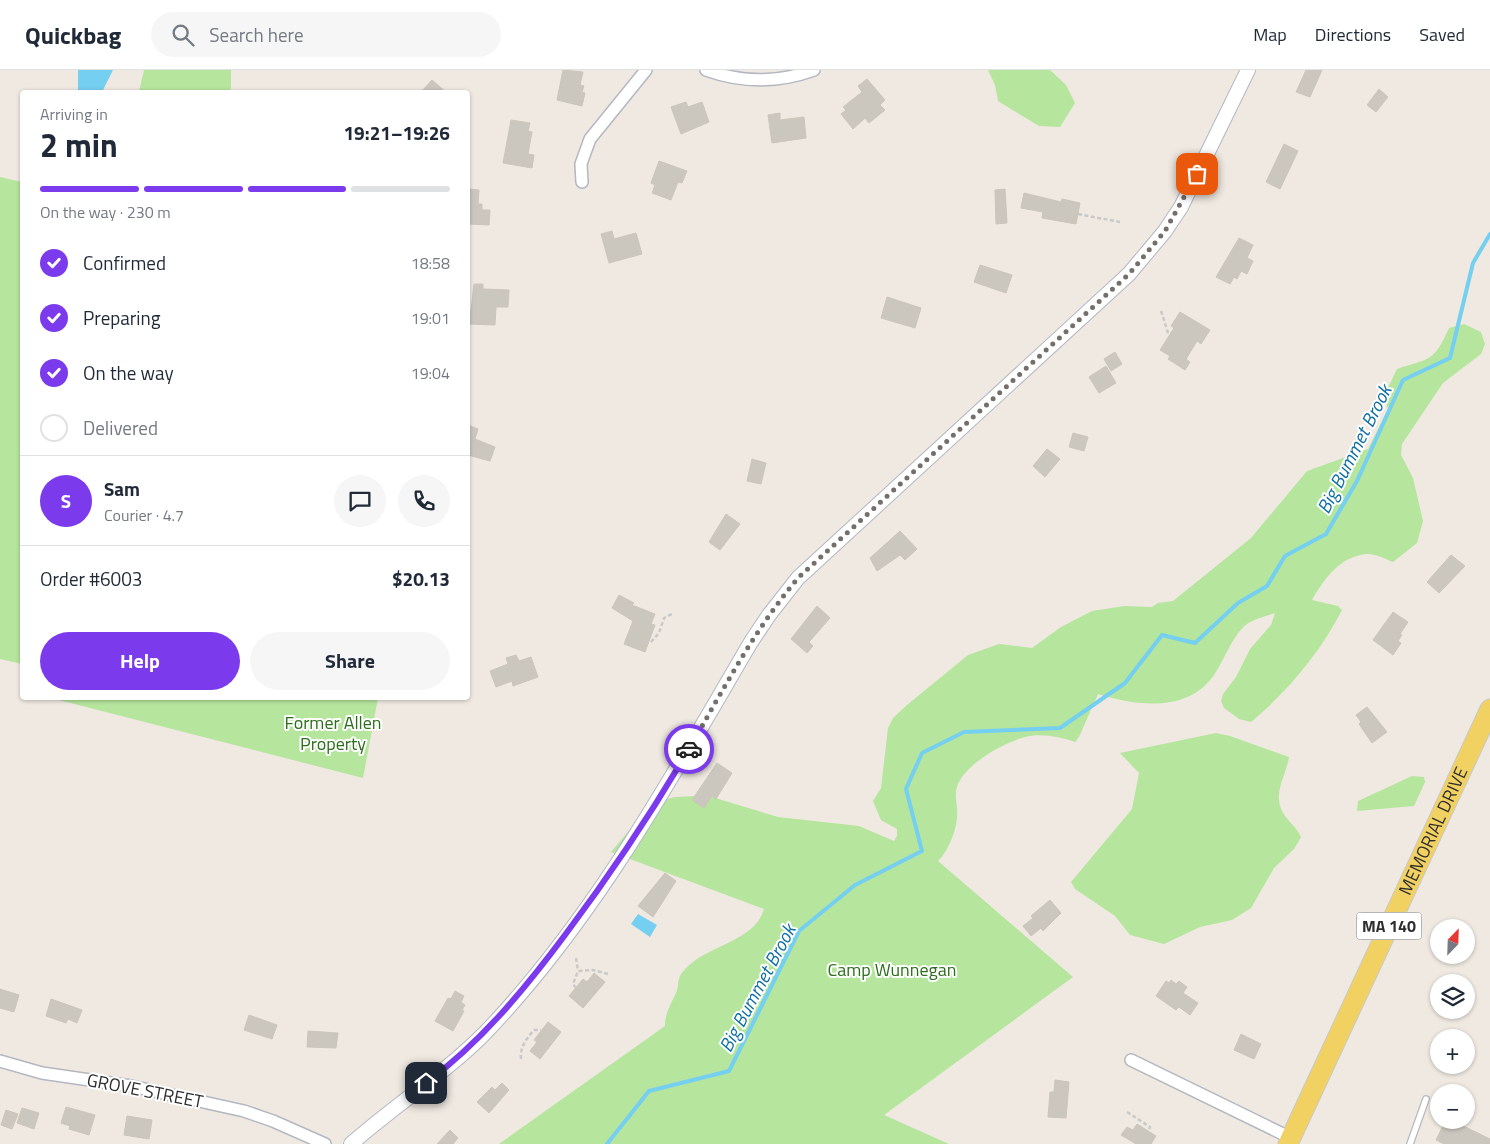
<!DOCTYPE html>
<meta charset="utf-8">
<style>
:root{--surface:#fff;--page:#f6f6f7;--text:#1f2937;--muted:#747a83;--line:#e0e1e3;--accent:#7c3aed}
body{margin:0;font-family:"Titillium Web",sans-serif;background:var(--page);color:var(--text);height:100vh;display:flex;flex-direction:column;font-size:19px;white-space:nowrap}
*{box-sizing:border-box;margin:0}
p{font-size:16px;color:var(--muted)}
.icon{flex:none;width:28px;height:28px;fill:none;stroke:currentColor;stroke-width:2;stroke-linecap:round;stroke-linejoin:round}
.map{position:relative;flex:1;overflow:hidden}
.sheet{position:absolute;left:20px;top:20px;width:450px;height:610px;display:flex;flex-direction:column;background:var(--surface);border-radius:5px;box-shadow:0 1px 4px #0004}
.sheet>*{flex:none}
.needle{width:32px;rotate:23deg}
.tools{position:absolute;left:1430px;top:849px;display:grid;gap:10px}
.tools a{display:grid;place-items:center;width:45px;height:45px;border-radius:50%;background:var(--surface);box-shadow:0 1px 4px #0004;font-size:25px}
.pin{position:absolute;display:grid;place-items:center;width:42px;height:42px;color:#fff;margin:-21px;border-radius:10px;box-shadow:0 2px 8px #0006}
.courier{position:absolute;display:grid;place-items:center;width:50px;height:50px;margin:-25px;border:4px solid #7c3aed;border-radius:50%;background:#fff;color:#222;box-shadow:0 1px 6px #0007}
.head em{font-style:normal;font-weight:700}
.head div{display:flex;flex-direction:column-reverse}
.head{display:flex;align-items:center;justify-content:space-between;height:85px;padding:0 20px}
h1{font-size:32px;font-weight:700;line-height:38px}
.bar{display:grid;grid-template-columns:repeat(4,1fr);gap:8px 5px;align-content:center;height:60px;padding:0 20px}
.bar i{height:6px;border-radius:4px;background:var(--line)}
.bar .selected{background:var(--accent)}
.bar p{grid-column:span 4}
.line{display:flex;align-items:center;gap:12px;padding:0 20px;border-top:1px solid var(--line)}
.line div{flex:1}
.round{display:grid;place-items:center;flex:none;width:52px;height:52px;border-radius:26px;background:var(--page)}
ol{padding:0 20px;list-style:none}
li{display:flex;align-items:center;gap:15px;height:55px}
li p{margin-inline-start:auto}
li .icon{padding:5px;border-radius:50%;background:var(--accent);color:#fff;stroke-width:4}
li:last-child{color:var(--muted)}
li i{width:28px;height:28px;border:2px solid var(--line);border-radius:50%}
.action{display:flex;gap:10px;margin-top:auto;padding:10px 20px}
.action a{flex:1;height:58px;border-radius:30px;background:var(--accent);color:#fff;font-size:20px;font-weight:700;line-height:58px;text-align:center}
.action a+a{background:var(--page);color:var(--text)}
header{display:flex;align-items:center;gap:30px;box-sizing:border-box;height:70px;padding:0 25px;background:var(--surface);border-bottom:1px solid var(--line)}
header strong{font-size:24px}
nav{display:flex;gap:28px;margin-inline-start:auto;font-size:18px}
.search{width:350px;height:45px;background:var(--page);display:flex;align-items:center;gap:12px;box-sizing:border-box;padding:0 18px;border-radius:28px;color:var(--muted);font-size:19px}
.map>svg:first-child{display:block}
.green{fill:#b6e59e}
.water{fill:#75cff0}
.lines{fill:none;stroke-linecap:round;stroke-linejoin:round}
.stream{stroke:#75cff0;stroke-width:4}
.building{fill:#cbc7bf;stroke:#cbc5ba}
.service-casing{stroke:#b4b7c1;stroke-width:8}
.minor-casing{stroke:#b4b7c1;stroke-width:14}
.tertiary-casing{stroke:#b4b7c1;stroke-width:16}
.primary-casing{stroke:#c9c9c9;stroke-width:21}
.path{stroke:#c9c9c9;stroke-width:2.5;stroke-dasharray:4 2.5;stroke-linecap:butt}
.service{stroke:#fff;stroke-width:5.5}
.minor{stroke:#fff;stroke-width:11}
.tertiary{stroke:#fff;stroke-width:14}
.primary{stroke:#f2d163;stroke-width:19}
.done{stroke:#726f6d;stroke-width:5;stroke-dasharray:0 9}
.route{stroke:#7c3aed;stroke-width:6}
.labels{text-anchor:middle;stroke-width:4;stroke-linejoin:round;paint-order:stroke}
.shield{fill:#fff;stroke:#6d6d6d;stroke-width:1}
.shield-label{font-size:16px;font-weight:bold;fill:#2e2e2e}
.park-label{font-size:18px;fill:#2c6e1b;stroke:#fff}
.street-label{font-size:18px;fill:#2e2e2e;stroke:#fff}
.water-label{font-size:19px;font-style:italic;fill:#0d6fa3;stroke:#fff}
</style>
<header>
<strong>Quickbag</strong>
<div class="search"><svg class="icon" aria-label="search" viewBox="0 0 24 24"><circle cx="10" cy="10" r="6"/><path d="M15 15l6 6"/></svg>Search here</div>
<nav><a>Map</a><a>Directions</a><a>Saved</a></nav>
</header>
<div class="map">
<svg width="1490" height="1074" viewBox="0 0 1490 1074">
<rect width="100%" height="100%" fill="#efe9e1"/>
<!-- green -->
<path class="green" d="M144 0H231V18L229 22H139Z
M988 0H1050L1066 15 1075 33 1060 57 1039 56 998 31 995 15Z
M0 107 22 112V594L0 589Z
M1464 254 1481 262 1485 274 1481 284 1443 313 1402 374 1401 385 1413 408 1423 451 1417 473 1393 492C1386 489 1374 483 1367 484 1340 486 1324 509 1312 530L1338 536 1342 540C1320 583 1287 622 1251 652L1239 649 1224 638 1221 631 1223 624 1236 607 1250 579 1271 555 1275 543C1267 546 1254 549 1247 554 1233 564 1224 591 1214 605 1188 643 1136 636 1098 624L1079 667 1075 672C1060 667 1041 663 1025 667 1003 673 958 697 956 722 955 730 958 738 957 746 957 759 948 782 938 791L1073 907 884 1045 949 1074H499L665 956C665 943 671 934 676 923 679 917 677 910 681 904 703 874 754 874 764 839L611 782 652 733 675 727 697 726 712 727 778 747 859 756 894 771 897 766V759L881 750 873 731 881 718 888 658 893 648 907 635 968 585 999 574 1032 578 1061 557 1092 541 1124 536 1152 537 1158 533 1173 531 1251 468 1307 401 1368 379 1388 339 1384 326 1397 299C1430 288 1434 292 1449 258Z
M51 628H378L363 708Z
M1216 663 1230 666 1289 687C1286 706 1273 722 1282 741 1287 751 1297 757 1301 767L1294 779 1274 798 1251 838 1232 850 1200 857 1164 874 1130 865 1115 846 1075 819 1071 812 1132 739 1139 703 1120 683Z
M1412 706 1424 707 1425 712 1414 736 1357 741 1358 731Z"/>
<!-- water -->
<path class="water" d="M78 0H113L102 22H78Z
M638 844 657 855 650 867 631 854Z"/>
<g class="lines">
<!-- stream -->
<path class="stream" d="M607 1074 649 1021 729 1001 799 861 855 815 922 781 906 719 922 683 964 662 1060 658 1125 613 1162 565 1195 573 1238 533 1267 516 1285 486 1326 464 1357 411 1403 310 1450 288 1473 193 1490 164"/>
</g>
<!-- building -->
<path class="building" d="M563 0 583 2 580 15 584 16 582 22 585 23 582 36 557 30Z
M1306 0H1322L1310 27 1296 22Z
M867 9 885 30 880 35 885 40 869 53 865 48 853 59 841 44 846 40 843 37 862 22 858 16Z
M432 10 446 22H421Z
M1379 19 1388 27 1376 42 1367 35Z
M686 32 688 37 702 32 709 52 681 64 671 37Z
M780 43V50L804 47 806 68 772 73 768 45Z
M511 50 530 53 528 61 532 62 528 84 534 85 532 98 503 93Z
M1284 74 1298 81 1280 119 1266 112Z
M659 91 687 101 682 113 678 112 671 130 652 123 655 115 651 113Z
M468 119 479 120 478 134H482V140H490L489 155 468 154Z
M1005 119 1007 153 996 154 995 120Z
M1024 123 1061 132 1062 129 1080 133 1076 154 1042 148 1043 142 1021 138Z
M612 161 614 169 636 163 642 184 609 193 601 164Z
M1239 168 1253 175 1247 188 1253 191 1247 204 1241 201 1237 209 1234 207 1230 214 1216 207Z
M980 195 1012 205 1006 223 974 212Z
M474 214H483V219L509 220 508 237H496L495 255 468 254V241H471Z
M887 227 921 238 915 258 881 248Z
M1180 242 1210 260 1201 274 1197 271 1186 289 1190 292 1185 300 1168 289 1170 286 1160 280 1174 258 1171 256Z
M1115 282 1122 294 1111 301 1104 289Z
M1106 296 1116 313 1099 323 1089 307Z
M468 355 478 359 475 369 495 377 490 391 468 385Z
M1073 363 1088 367 1084 381 1069 377Z
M1047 379 1060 389 1045 407 1033 396Z
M752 389 766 393 761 414 747 411Z
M726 444 740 454 720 480 709 472Z
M900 461 917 479 905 490 900 485 877 501 870 488Z
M1451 485 1465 496 1439 523 1427 512Z
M619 525 634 533 632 535 655 544 651 554 655 555 645 582 624 574 633 551 612 538Z
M817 536 830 548 809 572 813 576 807 583 791 569Z
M1393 542 1408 552 1400 564 1402 565 1398 571 1401 573 1393 585 1373 570Z
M516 585 519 591 531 587 538 607 513 616 512 611 496 617 490 601 508 594 506 588Z
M1367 637 1387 662 1372 673 1359 654 1361 652 1356 645Z
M717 693 732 703 716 729 712 726 704 738 692 730Z
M665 803 676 811 653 847 638 836Z
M1050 830 1061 843 1043 861 1041 858 1031 866 1023 856 1033 848 1031 846Z
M594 903 605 912 583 938 569 926 583 909 587 912Z
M1171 910 1176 914 1179 911 1187 917 1183 923 1198 933 1190 945 1179 937 1176 940 1156 926 1166 911 1169 913Z
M0 919 19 925 14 942 0 938Z
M455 921 464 926 461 932 465 935 462 940 464 941 453 961 435 951 448 928 451 929Z
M51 929 82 940 77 953 68 949 66 953 46 946Z
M249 945 277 955 272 969 244 960Z
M548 952 561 962 540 989 530 981 537 972 534 970Z
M308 961 338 963 336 978 307 977Z
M1241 964 1261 974 1254 989 1234 980Z
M1055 1010 1069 1012 1066 1048 1048 1047 1050 1022H1054Z
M502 1013 509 1020 489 1043 477 1032 492 1017 495 1020Z
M66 1037 95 1045 89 1065 69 1059 70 1056 61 1053Z
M22 1038 39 1043 34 1059 17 1053Z
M6 1040 18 1044 12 1059 1 1055Z
M127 1046 152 1050 149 1069 124 1065Z
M1446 1050H1451L1490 1069V1074H1444L1436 1070Z
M1137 1054 1156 1066 1151 1074H1136L1121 1065 1127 1057 1133 1060Z
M450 1060 458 1068 453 1074H437Z"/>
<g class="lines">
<defs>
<path id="service" d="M1410 1074 1426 1029"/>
<path id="minor" d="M706 0C742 13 778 13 814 0
M582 112 581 94 590 69 646 0
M1131 990 1291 1068
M0 991 42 1003 131 1016 244 1041 273 1051 325 1074"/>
<path id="tertiary" d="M351 1074C394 1036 444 1004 485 963 595 848 671 708 751 572L769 545 798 508 1129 204 1165 161 1181 137 1248 0"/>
<g id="primary">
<path id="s1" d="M1288 1074 1490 639"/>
</g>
</defs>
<!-- service casing -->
<use href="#service" class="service-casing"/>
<!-- minor casing -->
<use href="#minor" class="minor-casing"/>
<!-- tertiary casing -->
<use href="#tertiary" class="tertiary-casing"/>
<!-- primary casing -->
<use href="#primary" class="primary-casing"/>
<!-- path -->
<path class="path" d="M1078 144 1120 152
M1161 241 1169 266
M651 572 659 563 664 548 672 544
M576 888 578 901
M576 918 573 914 578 901 593 900 608 904
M521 989C520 977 526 969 534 960H541
M1127 1042 1150 1057 1149 1059"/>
<!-- service -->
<use href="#service" class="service"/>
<!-- minor -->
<use href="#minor" class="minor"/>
<!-- tertiary -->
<use href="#tertiary" class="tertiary"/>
<!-- primary -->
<use href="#primary" class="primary"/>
</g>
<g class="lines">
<!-- done -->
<path class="done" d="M689 679C723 620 754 560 798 508L1129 204 1165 161 1197 104"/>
<!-- route -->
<path class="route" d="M426 1013C481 972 524 920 565 865 610 805 651 744 689 679"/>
</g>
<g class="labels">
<!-- shield labels -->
<rect class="shield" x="1356.5" y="842.5" width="65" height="27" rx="4"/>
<g class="shield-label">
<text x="1389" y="862">MA 140</text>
</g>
<!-- park labels -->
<g class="park-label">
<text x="333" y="659">Former Allen<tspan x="333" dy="21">Property</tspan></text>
<text x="892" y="906">Camp Wunnegan</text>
</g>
<!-- street labels -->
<g class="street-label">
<text dy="6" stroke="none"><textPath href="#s1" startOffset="345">MEMORIAL DRIVE</textPath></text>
<text transform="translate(145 1021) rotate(11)" y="6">GROVE STREET</text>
</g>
<!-- water labels -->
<g class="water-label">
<text transform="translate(1354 379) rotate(-63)" y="7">Big Bummet Brook</text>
<text transform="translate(757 918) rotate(-62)" y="7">Big Bummet Brook</text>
</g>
</g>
</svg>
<div class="tools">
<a><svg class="needle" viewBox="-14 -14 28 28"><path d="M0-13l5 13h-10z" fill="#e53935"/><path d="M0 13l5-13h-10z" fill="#747a83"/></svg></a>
<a><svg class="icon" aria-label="layers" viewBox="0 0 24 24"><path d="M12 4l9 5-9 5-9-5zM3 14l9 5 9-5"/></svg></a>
<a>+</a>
<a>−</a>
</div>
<div class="pin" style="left:1197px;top:104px;background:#ea580c"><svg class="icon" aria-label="bag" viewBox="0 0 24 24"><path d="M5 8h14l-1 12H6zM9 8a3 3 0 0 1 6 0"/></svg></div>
<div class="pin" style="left:426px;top:1013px;background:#1f2937"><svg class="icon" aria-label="home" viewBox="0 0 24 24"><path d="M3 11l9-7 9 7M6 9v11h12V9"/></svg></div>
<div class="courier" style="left:689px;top:679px"><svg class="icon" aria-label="car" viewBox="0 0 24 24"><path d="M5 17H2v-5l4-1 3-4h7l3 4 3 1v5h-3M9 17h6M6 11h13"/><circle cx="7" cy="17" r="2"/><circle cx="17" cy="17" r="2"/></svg></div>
<section class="sheet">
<div class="head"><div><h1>2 min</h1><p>Arriving in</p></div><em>19:21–19:26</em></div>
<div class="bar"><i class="selected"></i><i class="selected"></i><i class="selected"></i><i></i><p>On the way · 230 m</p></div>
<ol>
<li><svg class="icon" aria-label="check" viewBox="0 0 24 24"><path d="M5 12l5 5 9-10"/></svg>Confirmed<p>18:58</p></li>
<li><svg class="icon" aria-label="check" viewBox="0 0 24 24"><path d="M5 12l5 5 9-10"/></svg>Preparing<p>19:01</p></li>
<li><svg class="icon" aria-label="check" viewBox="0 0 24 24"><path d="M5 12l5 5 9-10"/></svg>On the way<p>19:04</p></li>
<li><i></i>Delivered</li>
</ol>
<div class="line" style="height:90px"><b class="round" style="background:var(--accent);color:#fff">S</b><div><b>Sam</b><p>Courier · 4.7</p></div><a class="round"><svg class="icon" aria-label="chat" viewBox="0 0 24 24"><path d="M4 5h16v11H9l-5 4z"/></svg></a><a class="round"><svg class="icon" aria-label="phone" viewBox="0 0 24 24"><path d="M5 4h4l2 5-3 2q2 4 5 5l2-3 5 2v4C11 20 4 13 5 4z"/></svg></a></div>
<div class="line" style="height:65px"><div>Order #6003</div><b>$20.13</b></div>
<div class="action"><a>Help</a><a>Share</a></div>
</section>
</div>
